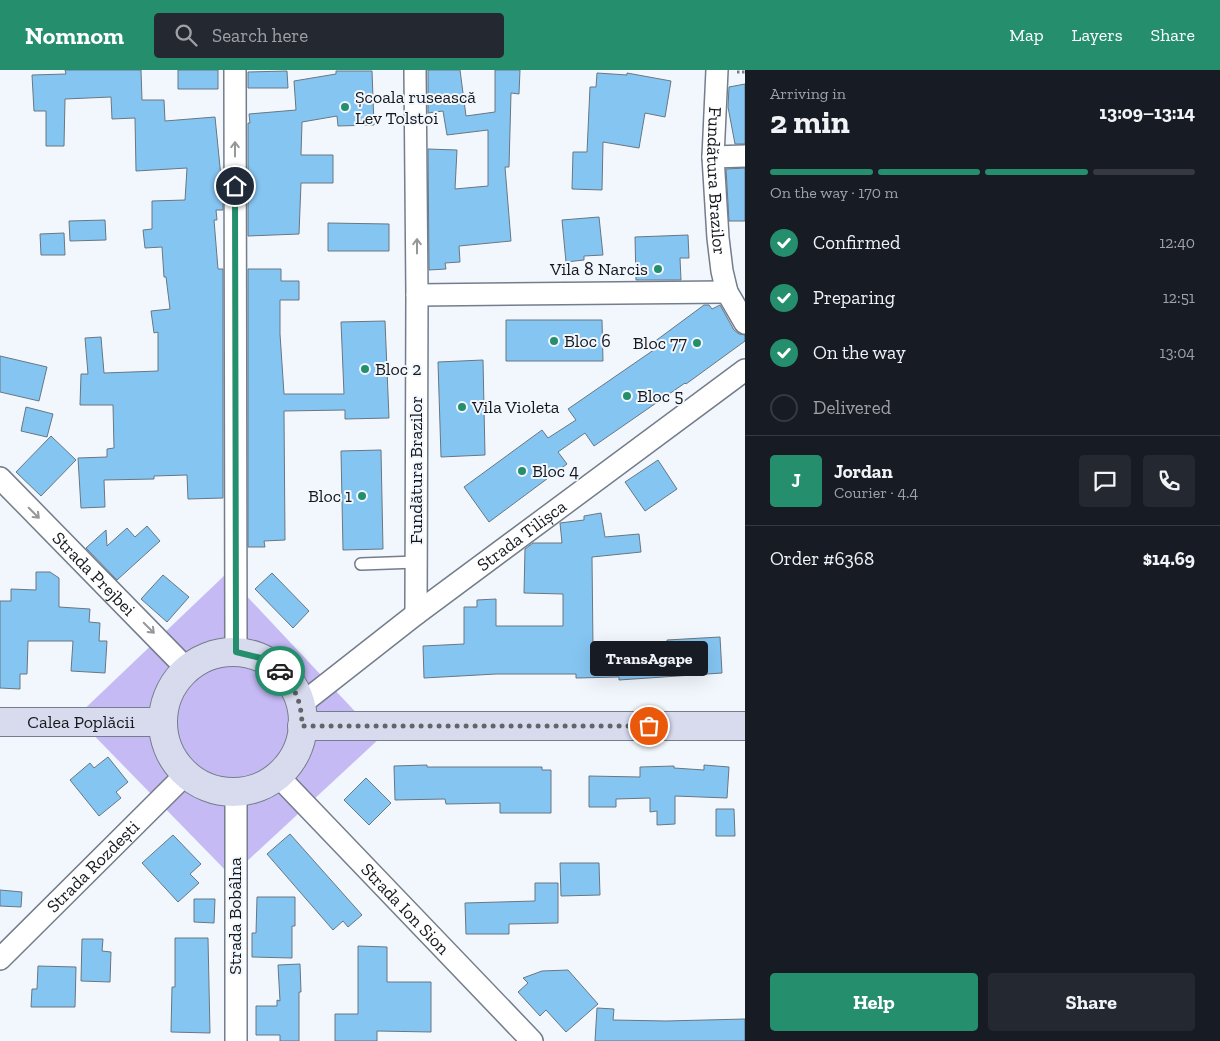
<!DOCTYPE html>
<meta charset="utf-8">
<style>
:root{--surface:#171b24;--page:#242831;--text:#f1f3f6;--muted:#9ea1a6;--line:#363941;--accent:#258f6d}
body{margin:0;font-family:"Zilla Slab",serif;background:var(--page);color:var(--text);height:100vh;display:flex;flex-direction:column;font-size:19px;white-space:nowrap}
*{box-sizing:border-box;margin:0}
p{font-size:16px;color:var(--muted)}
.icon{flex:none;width:28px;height:28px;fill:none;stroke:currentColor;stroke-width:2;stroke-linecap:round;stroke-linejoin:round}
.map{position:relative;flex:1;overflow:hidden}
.drawer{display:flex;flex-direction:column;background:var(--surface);width:475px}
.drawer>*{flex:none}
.pin{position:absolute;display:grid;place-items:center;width:42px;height:42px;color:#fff;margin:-21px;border:2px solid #fff;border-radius:50%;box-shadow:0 1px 5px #0007}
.courier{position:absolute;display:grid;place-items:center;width:50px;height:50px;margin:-25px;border:4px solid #258f6d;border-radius:50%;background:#fff;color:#222;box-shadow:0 1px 6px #0007}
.bubble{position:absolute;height:35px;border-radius:5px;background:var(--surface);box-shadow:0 5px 20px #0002;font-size:16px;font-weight:700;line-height:35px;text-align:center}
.summary em{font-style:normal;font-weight:700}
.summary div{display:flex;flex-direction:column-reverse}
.summary{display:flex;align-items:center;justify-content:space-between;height:85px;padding:0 25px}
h1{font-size:32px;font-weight:700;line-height:38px}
.bar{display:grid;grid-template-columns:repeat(4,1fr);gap:8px 5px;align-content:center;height:60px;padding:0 25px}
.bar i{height:6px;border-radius:4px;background:var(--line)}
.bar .current{background:var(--accent)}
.bar p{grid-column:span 4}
.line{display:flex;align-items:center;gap:12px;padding:0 25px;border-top:1px solid var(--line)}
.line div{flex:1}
.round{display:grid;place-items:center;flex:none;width:52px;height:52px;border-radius:5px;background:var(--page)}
ol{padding:0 25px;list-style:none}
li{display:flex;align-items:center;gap:15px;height:55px}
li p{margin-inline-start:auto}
li .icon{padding:5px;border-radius:50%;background:var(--accent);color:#fff;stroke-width:4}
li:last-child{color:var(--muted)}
li i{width:28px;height:28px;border:2px solid var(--line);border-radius:50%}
.button{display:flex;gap:10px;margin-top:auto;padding:10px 25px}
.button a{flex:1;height:58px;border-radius:5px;background:var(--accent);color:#fff;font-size:20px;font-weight:700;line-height:58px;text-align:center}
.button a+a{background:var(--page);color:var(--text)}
header{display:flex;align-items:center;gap:30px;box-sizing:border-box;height:70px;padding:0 25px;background:var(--accent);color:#fff}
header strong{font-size:24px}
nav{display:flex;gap:28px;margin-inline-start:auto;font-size:18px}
.search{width:350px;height:45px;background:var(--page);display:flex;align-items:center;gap:12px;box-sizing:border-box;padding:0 18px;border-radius:5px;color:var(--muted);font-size:19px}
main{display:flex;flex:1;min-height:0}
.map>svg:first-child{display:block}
.green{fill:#c6baf5}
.building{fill:#85c5f2;stroke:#687782}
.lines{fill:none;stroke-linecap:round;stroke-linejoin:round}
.lane-casing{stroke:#747d8b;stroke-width:14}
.street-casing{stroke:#747d8b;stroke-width:24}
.secondary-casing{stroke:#747d8b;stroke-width:30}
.path{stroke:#7c8086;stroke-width:3;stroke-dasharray:2.5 2.5;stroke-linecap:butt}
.lane{stroke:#fff;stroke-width:11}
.street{stroke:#fff;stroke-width:21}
.secondary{stroke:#d8dbee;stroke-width:28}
.oneway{stroke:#959799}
.done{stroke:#62666b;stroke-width:5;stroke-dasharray:0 9}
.route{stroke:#258f6d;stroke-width:6}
.poi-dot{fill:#258f6d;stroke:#f2f7fd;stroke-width:2}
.labels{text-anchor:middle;stroke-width:4;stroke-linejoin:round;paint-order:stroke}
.poi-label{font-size:18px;fill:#14181d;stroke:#f2f7fd;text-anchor:start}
.street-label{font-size:18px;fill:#14181d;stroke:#f2f7fd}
</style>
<header>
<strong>Nomnom</strong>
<div class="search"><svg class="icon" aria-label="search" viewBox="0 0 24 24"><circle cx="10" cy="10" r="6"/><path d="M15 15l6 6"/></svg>Search here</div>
<nav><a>Map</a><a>Layers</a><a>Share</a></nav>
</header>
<main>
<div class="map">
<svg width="745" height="971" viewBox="0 0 745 971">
<rect width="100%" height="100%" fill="#f2f7fd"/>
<!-- green -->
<path class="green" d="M226 504 380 668 231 806 76 647Z"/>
<!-- building -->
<path class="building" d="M65 0H141L142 30H164L165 51 215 47 223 127V140H216L217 150H214L218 199H223V428L188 429 187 405 154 406V409L104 410 105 437 81 438 78 388 107 387V379L114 378 113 335H80L81 304H88L85 268 101 267 104 303 158 301V262L154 263 151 241 170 239 166 207H164L162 177 145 178 143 160 152 159V131L185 130 187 98 136 101 135 48 112 49 111 27 65 29 64 76H46V41H34L32 5 66 4Z
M178 0H218V19H178Z
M428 0H460L466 46 495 42V0H520L519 24 511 23 509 97H505L511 171 459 176 460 192 445 193 446 199 429 200 428 79 457 80 455 119 488 116V60L447 65 443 41 428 43Z
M287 1 288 18H248V2Z
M336 1H372L374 55 338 56 337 46 302 52 301 85H333V113H301L299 164 248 166V53H250L249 44 296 40 294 11 336 4Z
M597 3 627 5V3L671 11 665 47 645 43 639 78 603 72 602 120 572 119 573 82H587L590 17H596Z
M745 14V74H735L728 37 729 17Z
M745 98V151H729L726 99Z
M599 147 603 185 584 186V190L566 192 562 150Z
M105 150 106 170 70 171 69 151Z
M328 153 389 154V181H328Z
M64 163 65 185H41L40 164Z
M688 165 689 188H680L681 210H636L635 167Z
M248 199H281V211H299V230H280V264L284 324H344L341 252 385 251 389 348 345 349V340L284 341 285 470 264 471 265 477H248Z
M704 235H709L712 239 720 235 734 260 739 264 745 265V271L686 314 685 313 594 376 585 363 558 382 567 394 489 452 464 417 542 360 548 368 576 350 568 339 658 277 654 272Z
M506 250H602L603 291H506Z
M0 286 47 297 39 331 0 322Z
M483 290 485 385 441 387 438 292Z
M26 337 53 344 47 367 21 361Z
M51 366 76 390 41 426 16 402Z
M381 380 383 479 343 480 341 381Z
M658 390 677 419 645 441 625 412Z
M601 443 605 467 639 464 641 482 592 487 593 578 667 575V570L720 567 722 603 619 610V607L576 608V604H496L424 608 423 576 464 574V537H477V530L496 529V556H563V524L524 523 525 479 533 473H562L560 453 584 450V446Z
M147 456 160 471 117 510 86 478 106 460 107 476 127 458 135 467Z
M36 502H50L59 508V537L90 539 89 552 100 553 99 571H107L105 603 71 601 73 571H28L27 604H20V619L0 618V531H11V519L36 520Z
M272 503 309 541 293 558 255 519Z
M163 505 189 527 167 552 141 529Z
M108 687 128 712 116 722 121 728 99 746 70 710 90 693 94 698Z
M427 695V697H542V700H551V743H500V733L446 734 445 729 395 730 394 696Z
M704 695 729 697 727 728 675 726V754L657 755V741L650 742V728L616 729V737H589V706L640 707V697L674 696V698L704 700Z
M366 708 391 733 369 755 344 730Z
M716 739H734L735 766H716Z
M290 764 362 845 348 857 343 851 333 860 267 784Z
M173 765 201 794 190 804 199 813 178 832 142 793Z
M560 793H599L600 825 561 826Z
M535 813H558V853L509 854V864H466L465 833 535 831Z
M0 820 22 822 21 837 0 836Z
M257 827H295V856H292V888L252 887V863H256Z
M194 829H215L214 853 194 852Z
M175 868H208L210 963 171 962 172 917H175Z
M82 869H103L102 881 111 882 110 912 81 911Z
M358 876 387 877V912H431V962L377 961V971H335V944H358Z
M300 894 301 922H299V971H280V965H256V936H277V930L280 931 278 895Z
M38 896 76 897 75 937H31L32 919H37Z
M568 900 598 934 566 962 546 940 540 946 518 922 528 913 523 908 542 901Z
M597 938 614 939 613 950 666 951 745 949V971H595Z"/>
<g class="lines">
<defs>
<path id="lane" d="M361 494 416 492"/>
<g id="street">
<path d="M235 0 236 582"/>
<path d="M415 0 417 225 416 544"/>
<path id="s1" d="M717 0 713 87 718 168 722 201 727 222 745 253"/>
<path d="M713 87 745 86"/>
<path d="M417 225 727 222"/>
<path id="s2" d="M0 408 187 599"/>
<path id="s3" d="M300 635 416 544 745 300"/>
<path id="s4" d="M278 706 532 971"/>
<path id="s5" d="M0 889 186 704"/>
<path d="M236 971V722"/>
</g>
<g id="secondary">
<circle cx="233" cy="652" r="70"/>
<path id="s6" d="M0 652H163"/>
<path d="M302 656H745"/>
</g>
</defs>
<!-- lane casing -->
<use href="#lane" class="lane-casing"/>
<!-- street casing -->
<use href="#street" class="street-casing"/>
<!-- secondary casing -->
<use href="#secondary" class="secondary-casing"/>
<!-- path -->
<path class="path" d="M737 2H745"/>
<!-- lane -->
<use href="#lane" class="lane"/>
<!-- street -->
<use href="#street" class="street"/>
<!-- secondary -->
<use href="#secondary" class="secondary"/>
</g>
<!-- one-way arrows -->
<defs><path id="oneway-shaft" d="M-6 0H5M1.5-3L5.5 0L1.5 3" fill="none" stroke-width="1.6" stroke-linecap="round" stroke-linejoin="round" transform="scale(1.25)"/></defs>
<g class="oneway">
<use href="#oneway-shaft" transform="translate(235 79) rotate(-90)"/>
<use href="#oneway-shaft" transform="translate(417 176) rotate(-90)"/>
<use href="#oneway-shaft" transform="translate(34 443) rotate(45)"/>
<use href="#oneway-shaft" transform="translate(149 558) rotate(45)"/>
</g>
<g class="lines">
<!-- done -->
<path class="done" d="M280 601C296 617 302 635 302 656H649"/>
<!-- route -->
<path class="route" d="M235 116 236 582 261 588 280 601"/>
</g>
<!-- markers -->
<g class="poi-dot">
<circle cx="345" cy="37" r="5"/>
<circle cx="658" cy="199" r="5"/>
<circle cx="554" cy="271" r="5"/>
<circle cx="697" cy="273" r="5"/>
<circle cx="365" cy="299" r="5"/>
<circle cx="627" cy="326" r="5"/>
<circle cx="462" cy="337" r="5"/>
<circle cx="522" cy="401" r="5"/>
<circle cx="362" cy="426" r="5"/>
</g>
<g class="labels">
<!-- poi labels -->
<g class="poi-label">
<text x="355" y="33">Școala rusească<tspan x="355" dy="21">Lev Tolstoi</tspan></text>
<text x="648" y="205" text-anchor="end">Vila 8 Narcis</text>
<text x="564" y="277">Bloc 6</text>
<text x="687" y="279" text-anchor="end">Bloc 77</text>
<text x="375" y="305">Bloc 2</text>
<text x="637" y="332">Bloc 5</text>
<text x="472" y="343">Vila Violeta</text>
<text x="532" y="407">Bloc 4</text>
<text x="352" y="432" text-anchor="end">Bloc 1</text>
</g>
<!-- street labels -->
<g class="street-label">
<text dy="6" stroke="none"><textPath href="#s1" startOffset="111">Fundătura Brazilor</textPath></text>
<text transform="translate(416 400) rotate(-90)" y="6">Fundătura Brazilor</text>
<text dy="6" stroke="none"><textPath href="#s3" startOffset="279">Strada Tilișca</textPath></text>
<text dy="6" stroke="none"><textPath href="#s2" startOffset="134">Strada Prejbei</textPath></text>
<text dy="6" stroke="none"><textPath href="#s6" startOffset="81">Calea Poplăcii</textPath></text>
<text dy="6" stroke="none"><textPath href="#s5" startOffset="131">Strada Rozdești</textPath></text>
<text dy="6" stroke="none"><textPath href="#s4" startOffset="184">Strada Ion Sion</textPath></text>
<text transform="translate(235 846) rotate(-90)" y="6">Strada Bobâlna</text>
</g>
</g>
</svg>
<div class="pin" style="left:649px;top:656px;background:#ea580c"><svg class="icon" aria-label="bag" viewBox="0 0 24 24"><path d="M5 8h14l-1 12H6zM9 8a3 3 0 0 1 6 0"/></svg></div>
<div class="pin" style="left:235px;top:116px;background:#1f2937"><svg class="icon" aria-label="home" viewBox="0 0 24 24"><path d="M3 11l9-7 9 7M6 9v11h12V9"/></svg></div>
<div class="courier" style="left:280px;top:601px"><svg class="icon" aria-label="car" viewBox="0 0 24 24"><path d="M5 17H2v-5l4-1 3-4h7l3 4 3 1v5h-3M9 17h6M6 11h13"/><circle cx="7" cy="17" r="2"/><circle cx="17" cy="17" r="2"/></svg></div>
<div class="bubble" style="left:590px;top:571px;width:118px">TransAgape</div>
</div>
<section class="drawer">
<div class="summary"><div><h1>2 min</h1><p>Arriving in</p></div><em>13:09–13:14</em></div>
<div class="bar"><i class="current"></i><i class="current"></i><i class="current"></i><i></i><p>On the way · 170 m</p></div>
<ol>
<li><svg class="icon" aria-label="check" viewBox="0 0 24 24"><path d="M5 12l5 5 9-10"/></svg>Confirmed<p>12:40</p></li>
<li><svg class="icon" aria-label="check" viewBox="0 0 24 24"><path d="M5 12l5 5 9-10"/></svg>Preparing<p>12:51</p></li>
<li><svg class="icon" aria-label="check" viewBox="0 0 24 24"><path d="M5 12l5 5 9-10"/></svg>On the way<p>13:04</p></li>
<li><i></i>Delivered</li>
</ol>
<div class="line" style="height:90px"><b class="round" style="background:var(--accent);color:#fff">J</b><div><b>Jordan</b><p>Courier · 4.4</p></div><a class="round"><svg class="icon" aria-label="chat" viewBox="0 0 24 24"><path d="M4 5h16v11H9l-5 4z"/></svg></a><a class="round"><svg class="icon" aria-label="phone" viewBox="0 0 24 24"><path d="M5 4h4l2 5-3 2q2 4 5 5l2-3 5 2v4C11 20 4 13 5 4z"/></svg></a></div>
<div class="line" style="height:65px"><div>Order #6368</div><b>$14.69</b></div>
<div class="button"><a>Help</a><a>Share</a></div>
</section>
</main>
